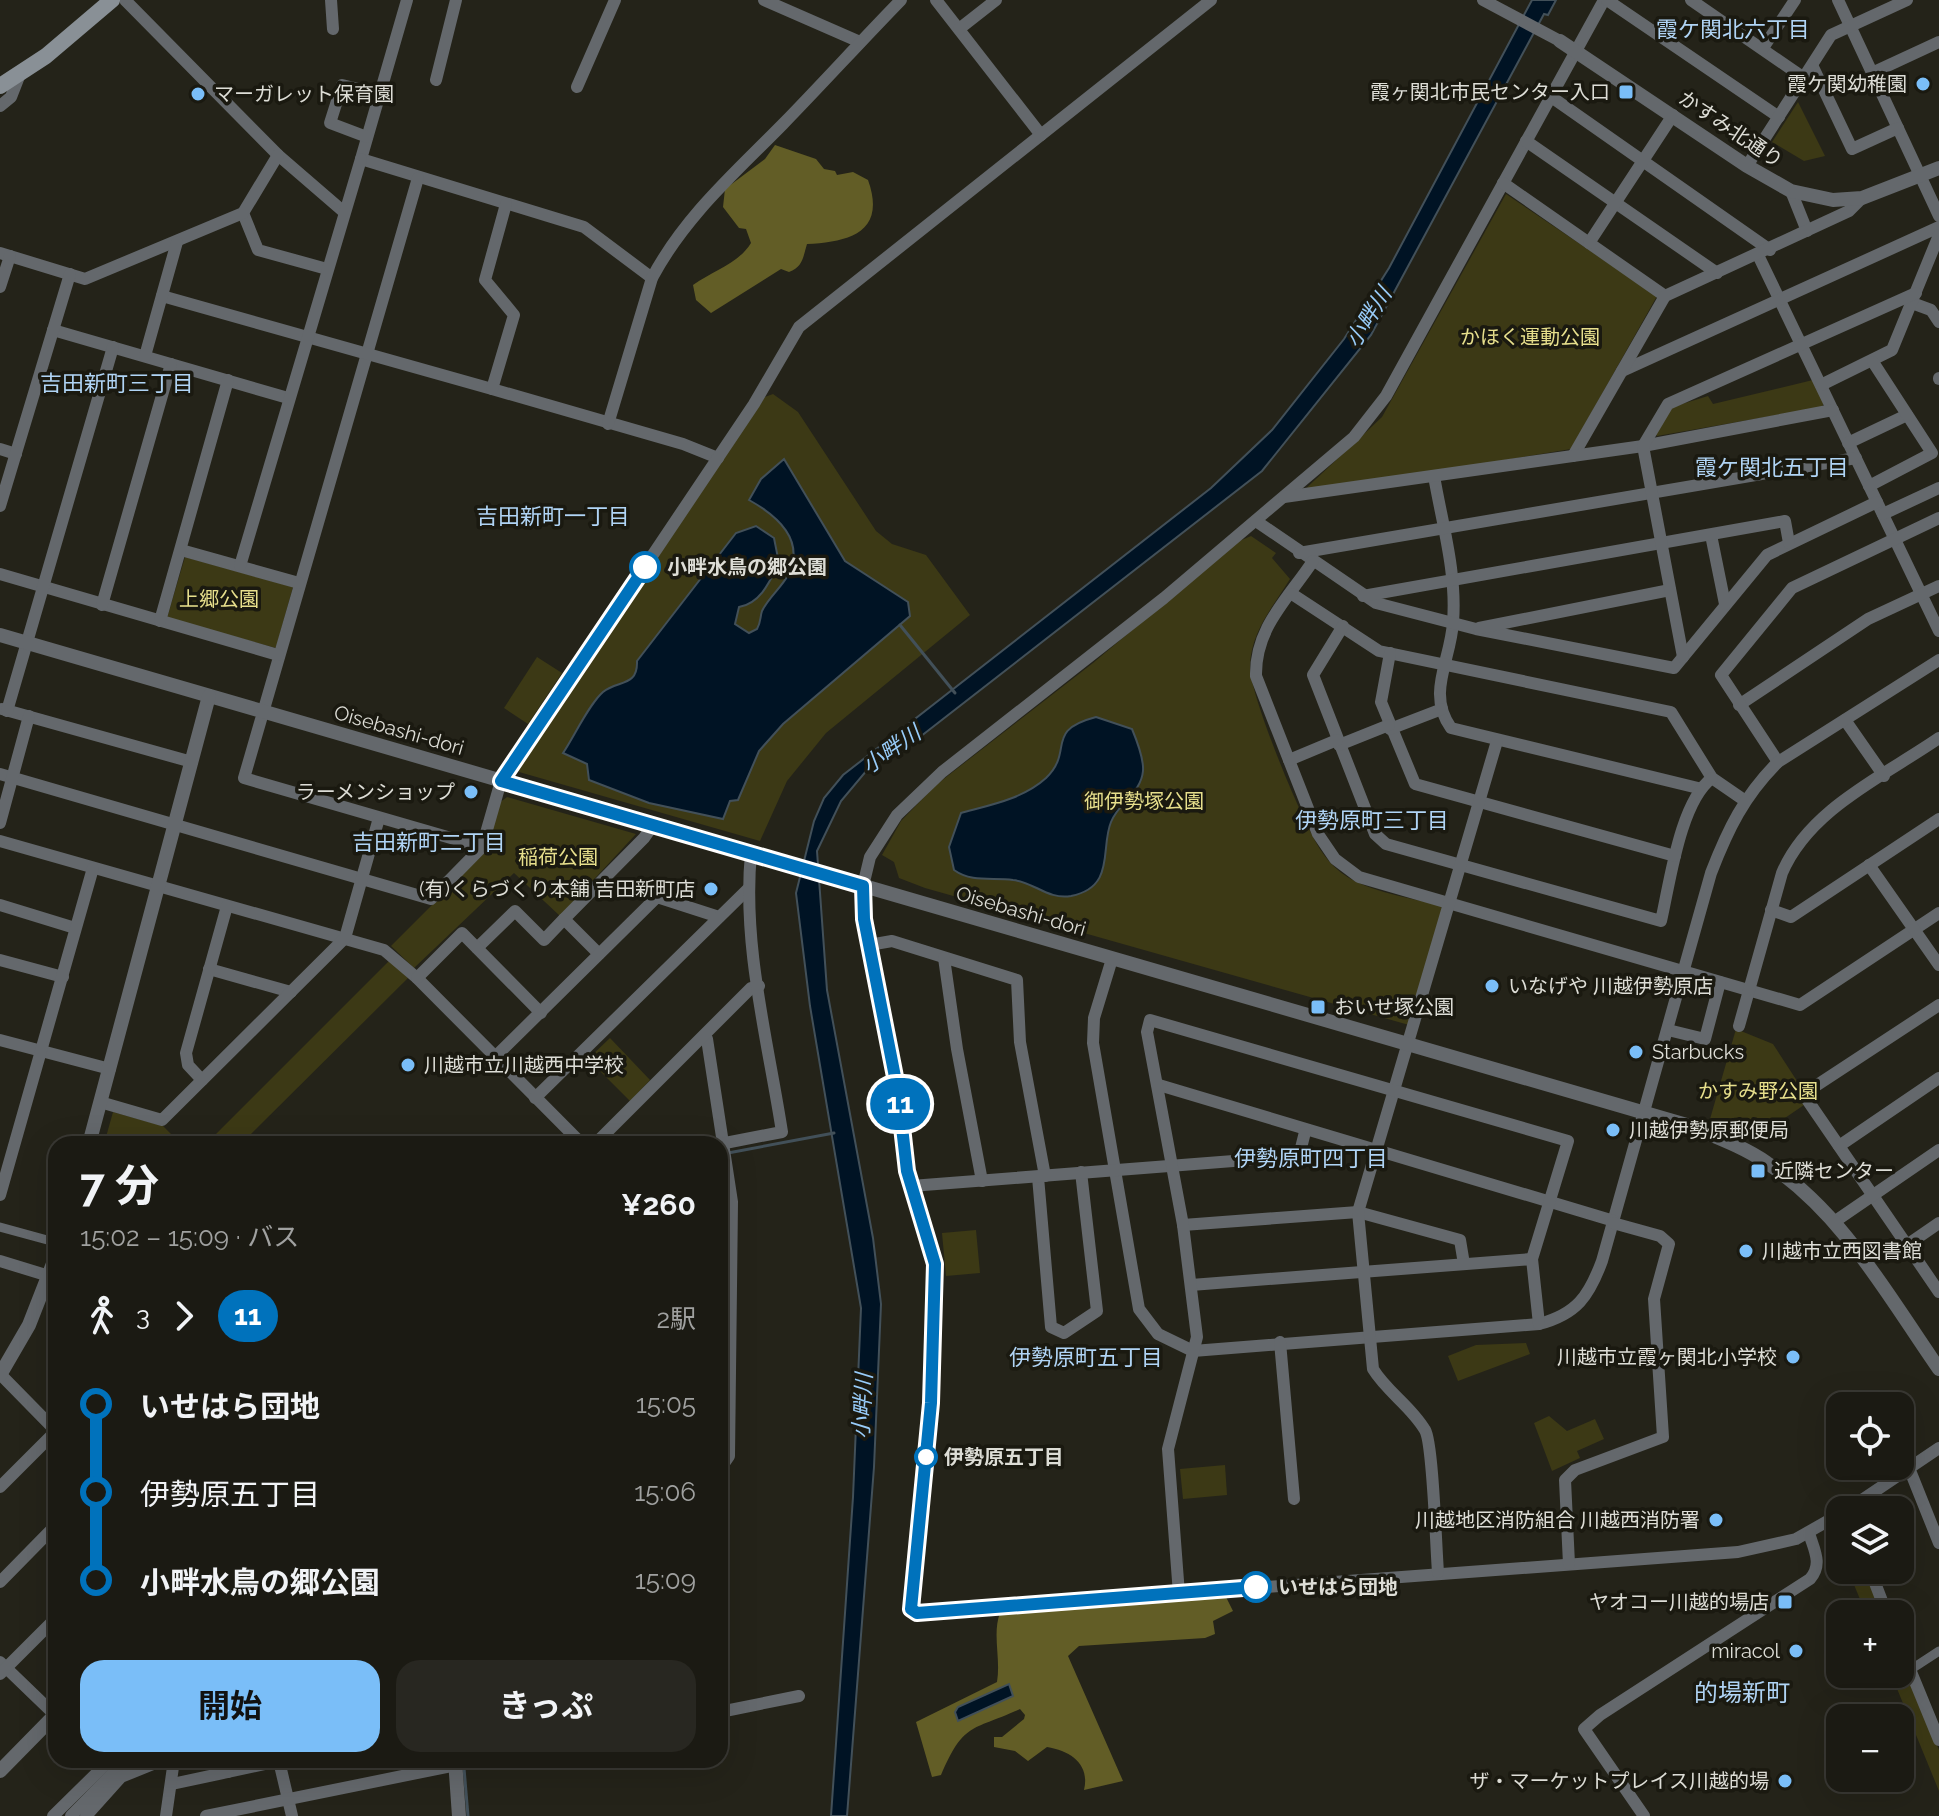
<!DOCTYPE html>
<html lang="ja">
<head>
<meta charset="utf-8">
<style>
  body { margin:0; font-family:Raleway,"Noto Sans JP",sans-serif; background:#282721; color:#f1f3f6; height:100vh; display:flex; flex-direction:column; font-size:30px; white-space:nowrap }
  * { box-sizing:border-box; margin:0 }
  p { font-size:26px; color:#a0a1a0 }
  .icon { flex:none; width:44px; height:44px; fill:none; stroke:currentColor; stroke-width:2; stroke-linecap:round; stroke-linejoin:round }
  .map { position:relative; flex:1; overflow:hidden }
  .drawer { position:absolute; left:48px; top:1136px; width:680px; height:632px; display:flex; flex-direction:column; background:#1b1a13; border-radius:24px; box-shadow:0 8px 32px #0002,0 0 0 2px #393833 }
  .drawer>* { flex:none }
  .badge { padding:0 16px; border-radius:26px; font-size:28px; line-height:52px }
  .controls { position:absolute; left:1826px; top:1392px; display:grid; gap:16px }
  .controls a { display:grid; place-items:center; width:88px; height:88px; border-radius:16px; background:#1b1a13; box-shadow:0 8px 32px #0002,0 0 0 2px #393833; font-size:40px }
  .map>.badge { position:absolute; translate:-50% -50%; box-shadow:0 0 0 4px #fff }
  .legs { display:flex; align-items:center; gap:12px; height:88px; padding:0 32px; font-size:26px }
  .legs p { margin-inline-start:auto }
  .headline { display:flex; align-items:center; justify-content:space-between; height:136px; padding:0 32px }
  h1 { font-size:44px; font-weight:700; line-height:60px }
  .cta { display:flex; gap:16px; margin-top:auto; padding:16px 32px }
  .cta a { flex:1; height:92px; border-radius:24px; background:#7abef8; color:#111; font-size:32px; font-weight:700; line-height:92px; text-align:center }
  .cta a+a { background:#282721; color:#f1f3f6 }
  ul { padding:0 32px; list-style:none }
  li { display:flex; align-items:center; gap:28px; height:88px; font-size:30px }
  li i { display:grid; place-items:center; width:12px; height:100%; margin:0 10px; background:currentColor }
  li i::after { content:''; width:20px; height:20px; margin:-10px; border:6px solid; border-radius:50%; background:#1b1a13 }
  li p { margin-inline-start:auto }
  li:first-child i { background:linear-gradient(#0000 50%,currentColor 0) }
  li:last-child i { background:linear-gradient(currentColor 50%,#0000 0) }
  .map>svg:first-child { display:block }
</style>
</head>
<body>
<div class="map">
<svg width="1939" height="1816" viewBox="0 0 1939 1816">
  <rect width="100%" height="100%" fill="#242319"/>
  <g fill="#3c3915">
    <polygon points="1798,102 1825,156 1804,161 1772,142"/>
    <polygon points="1506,194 1657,296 1571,449 1300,494 1382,417"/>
    <polygon points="1813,380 1824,402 1822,407 1657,436 1655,432 1669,408 1708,396 1713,404"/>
    <polygon points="773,394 798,412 876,531 892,544 926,555 970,615 826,733 787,781 760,841 519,772 517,767 765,397"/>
    <path d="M1251 536 1276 553 1272 558 1290 579C1273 607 1251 631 1250 666 1249 694 1304 827 1322 852 1327 860 1336 869 1343 874 1370 893 1410 897 1441 906L1443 911 1409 1025 925 888 899 878 894 862 882 855 901 821 936 785 1093 663 1237 542Z"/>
    <polygon points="185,557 293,587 276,648 167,618"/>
    <polygon points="537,657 562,673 528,724 504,708"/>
    <polygon points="507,797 636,834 560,916 514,873 414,968 391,946 487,850 499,803"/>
    <polygon points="390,960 408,978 241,1144 206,1144"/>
    <polygon points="1736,1029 1773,1044 1799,1084 1797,1094 1804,1105 1753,1140 1710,1119"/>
    <polygon points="610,1038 650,1080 630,1101 588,1059"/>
    <polygon points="113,1112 163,1126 181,1144 104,1144"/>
    <polygon points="976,1230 980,1273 946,1276 942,1233"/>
    <polygon points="1526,1343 1530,1354 1458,1381 1448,1356 1476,1345"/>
    <polygon points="1549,1416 1567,1431 1595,1419 1604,1439 1577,1451 1580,1458 1552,1471 1534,1423"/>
    <polygon points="1225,1465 1227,1495 1183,1499 1180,1469"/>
    <polygon points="1848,1570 1865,1570 1883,1614 1866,1614"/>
    <polygon points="1900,1655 1939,1750 1939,1791 1891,1674 1900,1674"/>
  </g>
  <g fill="#625d26">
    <path d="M775 145 816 159 824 169 835 171 837 175 853 172 868 180C887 233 848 242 807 244 803 257 803 267 789 272L781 269 711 313 696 300 693 285C714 270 738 264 751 243L746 229 739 228 723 207 725 189 765 159Z"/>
    <path d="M1216 1597H1226L1233 1611 1213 1621 1215 1634 1205 1638 1079 1646 1068 1656 1123 1781 1084 1790C1090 1765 1072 1751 1047 1747L1028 1761 1015 1751 994 1747V1737H1002L1024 1719 1025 1715 1020 1709C971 1731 964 1722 941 1775L932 1777 916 1722 997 1682C1001 1658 992 1634 1000 1613Z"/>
  </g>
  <g fill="#001324" stroke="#425059" stroke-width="2">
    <polygon points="1532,0 1556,0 1548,15 1544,14 1371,335 1262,471 898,754 891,754 867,770 841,801 817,851 827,990 873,1238 881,1304 874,1467 847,1816 831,1816 853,1497 861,1308 810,1006 796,893 814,821 824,798 843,775 1211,488 1272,430 1344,339 1389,268"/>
    <path d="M784 459 845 561 908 602 910 616 783 724 759 751 738 800 730 801 723 819 649 803 589 780 587 764 563 753C574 737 589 704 603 692 618 680 638 687 637 661L736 533 756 526 774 538 779 563C770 581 761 603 739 607L735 624 749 633 757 629C761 622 760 617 762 611 768 598 782 587 788 575 806 540 776 515 749 500L761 479Z"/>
    <path d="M1096 717 1132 729C1137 741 1144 758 1143 771 1141 793 1119 802 1111 822 1100 848 1116 887 1071 896 1048 900 1034 882 1013 880 993 877 972 883 954 870L949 847 961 813C990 805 1023 799 1046 778 1075 750 1043 731 1096 717Z"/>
    <polygon points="1009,1684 1013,1696 958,1721 955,1712 958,1707"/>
  </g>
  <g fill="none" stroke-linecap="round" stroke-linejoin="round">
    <g stroke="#425059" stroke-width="3">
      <polyline points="900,625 955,693"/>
      <polyline points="728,1153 834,1133"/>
      <polyline points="464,1768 468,1816"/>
    </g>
    <g stroke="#64686c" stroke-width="9">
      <polyline points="0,1227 51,1241"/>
      <polyline points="1910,1670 1939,1651"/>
    </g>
    <g stroke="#64686c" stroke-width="12">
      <polyline points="125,0 278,155 344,212"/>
      <polyline points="331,0 333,29"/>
      <polyline points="407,0 361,159 584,227 652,278"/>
      <polyline points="764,0 860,42"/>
      <polyline points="936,0 1041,135"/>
      <polyline points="1483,0 1560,41"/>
      <polyline points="1604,0 1386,396 1354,437 1164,598 942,772 897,815 870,857 863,886 864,919 898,1092 907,1171 935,1264 931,1403 911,1609 917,1613 1738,1552 1796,1539 1840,1514"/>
      <polyline points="1607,0 1779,117"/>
      <polyline points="1691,0 1804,78"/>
      <polyline points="1838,0 1939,216"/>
      <polyline points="959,29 996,0"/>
      <polyline points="1763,48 1795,0"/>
      <polyline points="1813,67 1852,149 1898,128"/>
      <polyline points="1872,73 1939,42"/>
      <polyline points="436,80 456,0"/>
      <polyline points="577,87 615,0"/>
      <polyline points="1550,96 1770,250"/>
      <polyline points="0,106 11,97 20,74"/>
      <polyline points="367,137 330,123 342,85 379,94"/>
      <polyline points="1526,141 1717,273"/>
      <polyline points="1747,166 1831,35 1907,0"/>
      <polyline points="418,178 244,778 482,847"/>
      <polyline points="1503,183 1665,296"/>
      <polyline points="1791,191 1807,231"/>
      <polyline points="243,213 258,250 327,269"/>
      <polyline points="1589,243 1673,115"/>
      <polyline points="0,253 85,279 243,213 278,155"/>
      <polyline points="1758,255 1939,631"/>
      <polyline points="0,287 10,256"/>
      <polyline points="162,296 492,389 683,444 718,458"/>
      <polyline points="1912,303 1931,310 1939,322"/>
      <polyline points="53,330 288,398"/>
      <polyline points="145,356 177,242"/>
      <polyline points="1622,371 1939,227"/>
      <polyline points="1939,378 1939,379"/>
      <polyline points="1821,385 1892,350 1939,235"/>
      <polyline points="492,389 514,315 485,280 506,204"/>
      <path d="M608 424 652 278C685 216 735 173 783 124 823 83 861 41 901 0"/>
      <polyline points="1848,443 1907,415"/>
      <polyline points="0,449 16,454"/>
      <polyline points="1573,456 1665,296 1849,211 1862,198"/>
      <path d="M1434 476C1442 523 1457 573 1453 622 1451 660 1426 693 1451 728L1698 788"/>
      <polyline points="1869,486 1932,453 1873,362"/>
      <polyline points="1284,497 1643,446 1833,410"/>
      <polyline points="0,506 70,274"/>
      <polyline points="1883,514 1939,488"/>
      <polyline points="1256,521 1376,603 1476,629 1674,668 1767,555 1877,502"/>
      <polyline points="1711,535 1725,604"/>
      <polyline points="181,550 299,583"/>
      <polyline points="1299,553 1856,458"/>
      <path d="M1313 561C1287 600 1255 628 1256 676L1318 834 1335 859 1359 877 1800 1005 1939 913"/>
      <polyline points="240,566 361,159"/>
      <polyline points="0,574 278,655"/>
      <polyline points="1292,594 1379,651 1671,712 1712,778 1744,800"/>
      <polyline points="1363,596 1785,521 1789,543"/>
      <polyline points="102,605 171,364"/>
      <polyline points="160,621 228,380"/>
      <path d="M1343 626 1313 675 1375 834 1386 844 1661 921C1670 882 1680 802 1712 778"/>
      <polyline points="1479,628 1670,590"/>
      <polyline points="1390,653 1381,702 1415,784 1675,856"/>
      <polyline points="1683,657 1643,446 1668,404 1916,293"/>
      <polyline points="1739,705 1868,619 1939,586"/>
      <polyline points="2,709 192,762"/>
      <polyline points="7,711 113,347"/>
      <polyline points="1845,720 1884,776"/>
      <polyline points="1390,729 1442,709"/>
      <polyline points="1339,745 1389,725"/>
      <polyline points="1289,760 1337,740"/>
      <polyline points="1778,762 1721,675 1792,588 1939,518"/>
      <polyline points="0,774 431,899 482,847 501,781 754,404 799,327 1211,0"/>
      <polyline points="0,823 29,716"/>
      <polyline points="0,841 384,950 417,978 582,1144"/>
      <polyline points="1869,865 1939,965"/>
      <polyline points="0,905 75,928"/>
      <polyline points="1771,910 1791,917 1939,819"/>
      <polyline points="869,945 892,941 1017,980 1020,1042 1045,1176"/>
      <polyline points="477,948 515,911 544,940 564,919"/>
      <polyline points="599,954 564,919 644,838 653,825"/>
      <polyline points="944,958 957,1049 982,1181"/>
      <path d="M1112 959 1094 1018 1093 1043 1139 1309 1158 1334 1193 1351 1539 1324C1577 1314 1589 1296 1602 1261L1711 873C1728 829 1744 796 1778 762L1939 660"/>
      <polyline points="0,960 63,977"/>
      <polyline points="209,969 291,992"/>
      <polyline points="417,978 462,933 541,1013"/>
      <polyline points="1939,1005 1808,1091 1806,1098 1939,1292"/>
      <path d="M1739 1026 1782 873C1809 809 1884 776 1939 738"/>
      <polyline points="1668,1030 1705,1039 1720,982"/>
      <polyline points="704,1036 707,1039 732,1202 729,1456 720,1469"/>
      <polyline points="0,1040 110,1069"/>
      <polyline points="495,1057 657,897 719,917"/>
      <polyline points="202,1080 188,1065 186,1053 227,906"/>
      <polyline points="1159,1085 1614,1221"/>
      <polyline points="535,1098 748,889"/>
      <polyline points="100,1102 162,1120 345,938 379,818"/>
      <polyline points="595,1144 751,988 759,986"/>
      <path d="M720 1144 782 1132C768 1041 742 945 751 853"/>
      <polyline points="1839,1146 1939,1078"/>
      <polyline points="1038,1177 1051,1327 1064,1333 1097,1311 1081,1172"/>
      <polyline points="911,1186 1299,1156 1305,1132"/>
      <polyline points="0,1195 93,868"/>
      <polyline points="1834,1222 1939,1150"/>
      <polyline points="1183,1225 1358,1212 1460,1240 1464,1264"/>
      <polyline points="1907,1245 1939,1223"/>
      <polyline points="0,1261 49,1276"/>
      <polyline points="1191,1285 1532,1259"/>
      <polyline points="1280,1342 1294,1499"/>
      <polyline points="0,1374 56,1431"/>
      <polyline points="1909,1468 1939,1543"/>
      <polyline points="0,1487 56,1431"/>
      <polyline points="1847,1510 1939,1448"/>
      <polyline points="1569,1564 1565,1480 1575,1470 1663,1437 1654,1299 1669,1244 1660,1236 1613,1223"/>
      <polyline points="1870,1570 1887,1614"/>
      <path d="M1438 1572C1436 1549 1433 1443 1425 1430 1411 1406 1387 1392 1373 1369L1358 1212 1497 741"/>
      <polyline points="0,1582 56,1525"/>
      <polyline points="1179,1594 1168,1449 1197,1337 1183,1225 1147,1032 1150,1020 1568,1141 1532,1259 1539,1324"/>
      <polyline points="1900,1645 1939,1740"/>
      <polyline points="0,1662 55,1715"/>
      <polyline points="0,1674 56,1618"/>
      <polyline points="720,1712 799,1696"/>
      <polyline points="226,1760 228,1772 279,1761 292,1816"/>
      <polyline points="172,1784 228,1772"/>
      <polyline points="53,1816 110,1760"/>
      <polyline points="71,1816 119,1767 132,1760"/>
      <polyline points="86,1816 121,1777 163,1760"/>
      <polyline points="166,1816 174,1760"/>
      <polyline points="206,1816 481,1760"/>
      <path d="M1644 1816 1584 1729 1600 1715 1810 1579C1823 1564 1814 1550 1809 1533"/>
    </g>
    <g stroke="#64686c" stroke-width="14">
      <polyline points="1560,41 1747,166 1791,191 1833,200 1862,198 1939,168"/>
      <path d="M0 635 1690 1126C1716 1137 1744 1147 1767 1163 1843 1213 1888 1296 1939 1369"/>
      <polyline points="89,1144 209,696"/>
      <polyline points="0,1375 29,1325 56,1256"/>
      <polyline points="455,1760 459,1816"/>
      <polyline points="0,1771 56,1714"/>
    </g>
    <polyline stroke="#899096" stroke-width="16" points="0,86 46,56 112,0"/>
  </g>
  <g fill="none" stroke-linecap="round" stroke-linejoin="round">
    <g stroke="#fff" stroke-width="18">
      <polyline id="line-1" points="645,567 501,781 863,886 864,919 898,1092 907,1171 935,1264 931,1403 911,1609 917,1613 1256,1587"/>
    </g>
    <use href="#line-1" stroke="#0072bc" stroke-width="12"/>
  </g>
  <g fill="#7abef8" stroke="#1a1910" stroke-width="3">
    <circle cx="1923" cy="84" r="8"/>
    <rect x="1618" y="84" width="16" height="16" rx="4"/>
    <circle cx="198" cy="94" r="8"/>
    <circle cx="471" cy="792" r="8"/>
    <circle cx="711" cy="889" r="8"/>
    <circle cx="1492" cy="986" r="8"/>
    <rect x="1310" y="999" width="16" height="16" rx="4"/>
    <circle cx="1636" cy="1052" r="8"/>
    <circle cx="408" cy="1065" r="8"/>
    <circle cx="1613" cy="1130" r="8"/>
    <rect x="1750" y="1163" width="16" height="16" rx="4"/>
    <circle cx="1746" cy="1251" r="8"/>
    <circle cx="1793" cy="1357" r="8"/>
    <circle cx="1716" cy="1520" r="8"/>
    <rect x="1777" y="1594" width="16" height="16" rx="4"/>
    <circle cx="1796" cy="1651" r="8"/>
    <circle cx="1785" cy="1781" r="8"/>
  </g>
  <g fill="#fff" stroke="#0072bc" stroke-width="4">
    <circle cx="645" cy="567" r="14"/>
    <circle cx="926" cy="1457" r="10"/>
    <circle cx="1256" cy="1587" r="14"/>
  </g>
  <g text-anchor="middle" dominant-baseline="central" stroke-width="7" stroke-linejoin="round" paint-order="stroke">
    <g font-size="20" fill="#ddddd6" stroke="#1a1910" text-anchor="end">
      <text x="1907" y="84">霞ケ関幼稚園</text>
      <text x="1610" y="92">霞ヶ関北市民センター入口</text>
      <text x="214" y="94" text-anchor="start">マーガレット保育園</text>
      <text x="455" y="792">ラーメンショップ</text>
      <text x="695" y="889">(有)くらづくり本舗 吉田新町店</text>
      <text x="1508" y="986" text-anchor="start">いなげや 川越伊勢原店</text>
      <text x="1334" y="1007" text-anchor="start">おいせ塚公園</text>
      <text x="1652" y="1052" text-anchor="start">Starbucks</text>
      <text x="424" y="1065" text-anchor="start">川越市立川越西中学校</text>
      <text x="1629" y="1130" text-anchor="start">川越伊勢原郵便局</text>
      <text x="1774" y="1171" text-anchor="start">近隣センター</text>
      <text x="1762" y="1251" text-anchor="start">川越市立西図書館</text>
      <text x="1777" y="1357">川越市立霞ヶ関北小学校</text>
      <text x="1700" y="1520">川越地区消防組合 川越西消防署</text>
      <text x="1769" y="1602">ヤオコー川越的場店</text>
      <text x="1780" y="1651">miracol</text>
      <text x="1769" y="1781">ザ・マーケットプレイス川越的場</text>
    </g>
    <g font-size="20" fill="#ddddd6" stroke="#1a1910">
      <text transform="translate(1731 129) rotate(34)">かすみ北通り</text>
      <text transform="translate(399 730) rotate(16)">Oisebashi-dori</text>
      <text transform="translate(1021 911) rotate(16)">Oisebashi-dori</text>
    </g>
    <g font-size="20" fill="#e7df8c" stroke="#1a1910">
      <text x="1530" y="337">かほく運動公園</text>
      <text x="219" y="599">上郷公園</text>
      <text x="1144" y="801">御伊勢塚公園</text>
      <text x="558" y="857">稲荷公園</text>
      <text x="1758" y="1091">かすみ野公園</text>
    </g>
    <g font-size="20" font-weight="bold" fill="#ddddd6" stroke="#1a1910" text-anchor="start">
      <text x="667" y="567">小畔水鳥の郷公園</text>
      <text x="944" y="1457">伊勢原五丁目</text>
      <text x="1278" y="1587">いせはら団地</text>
    </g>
    <g font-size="22" fill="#b0d4f5" stroke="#1a1910">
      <text x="1733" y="29">霞ケ関北六丁目</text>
      <text x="117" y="383">吉田新町三丁目</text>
      <text x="1772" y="467">霞ケ関北五丁目</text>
      <text x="553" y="516">吉田新町一丁目</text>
      <text x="1372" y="820">伊勢原町三丁目</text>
      <text x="429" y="842">吉田新町二丁目</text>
      <text x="1311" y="1158">伊勢原町四丁目</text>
      <text x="1086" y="1357">伊勢原町五丁目</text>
    </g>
    <g font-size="22" font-style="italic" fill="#98ccf9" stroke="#1a1910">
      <text transform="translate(1368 317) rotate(-58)">小畔川</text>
      <text transform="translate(891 749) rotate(-35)">小畔川</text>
      <text transform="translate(862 1406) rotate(-87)">小畔川</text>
    </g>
    <g font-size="24" fill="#b0d4f5" stroke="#1a1910">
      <text x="1742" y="1692">的場新町</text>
    </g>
  </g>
</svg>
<div class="controls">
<a><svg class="icon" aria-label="locate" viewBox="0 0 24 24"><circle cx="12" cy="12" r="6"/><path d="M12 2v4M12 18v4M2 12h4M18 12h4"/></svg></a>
<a><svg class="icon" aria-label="layers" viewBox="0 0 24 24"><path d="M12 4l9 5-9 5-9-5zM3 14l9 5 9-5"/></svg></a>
<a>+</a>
<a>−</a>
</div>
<b class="badge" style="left:900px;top:1104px;background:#0072bc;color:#fff">11</b>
<section class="drawer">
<div class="headline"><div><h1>7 分</h1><p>15:02 – 15:09 · バス</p></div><b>¥260</b></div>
<div class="legs"><svg class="icon" aria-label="walk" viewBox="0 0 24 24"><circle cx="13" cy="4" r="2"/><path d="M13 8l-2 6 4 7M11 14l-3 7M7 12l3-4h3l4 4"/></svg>3<svg class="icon" aria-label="forward" viewBox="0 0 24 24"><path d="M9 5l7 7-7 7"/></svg><b class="badge" style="background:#0072bc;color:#fff">11</b><p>2駅</p></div>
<ul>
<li><i style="color:#0072bc"></i><b>いせはら団地</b><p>15:05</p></li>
<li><i style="color:#0072bc"></i><span>伊勢原五丁目</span><p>15:06</p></li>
<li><i style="color:#0072bc"></i><b>小畔水鳥の郷公園</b><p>15:09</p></li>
</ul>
<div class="cta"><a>開始</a><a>きっぷ</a></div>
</section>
</div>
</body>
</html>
